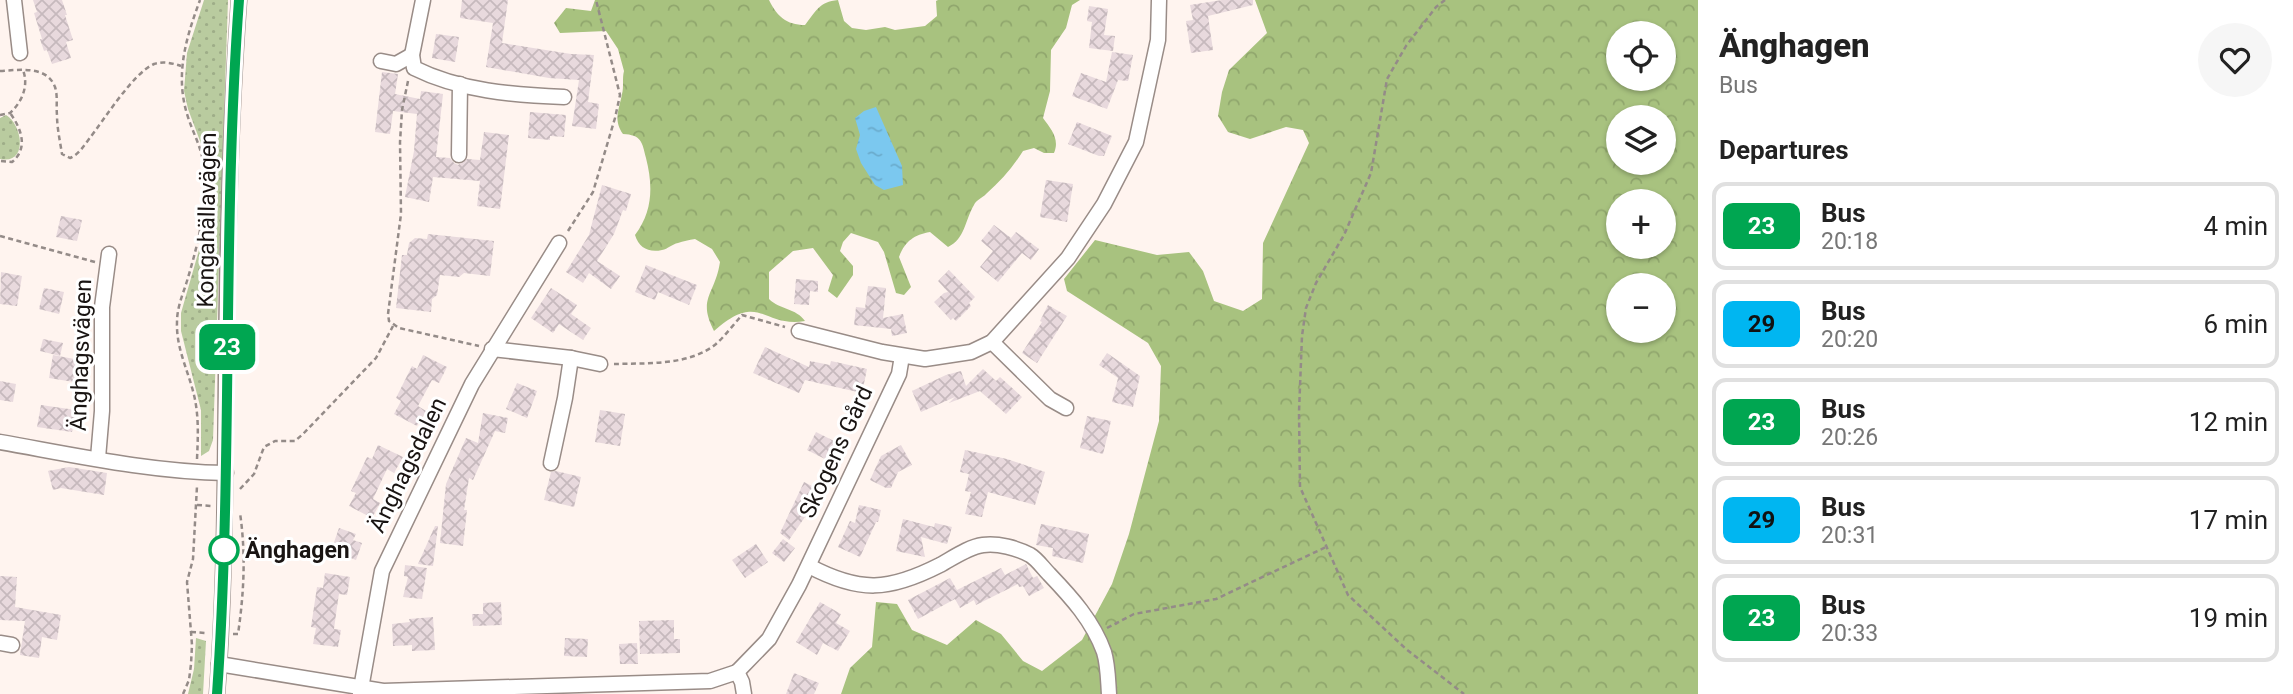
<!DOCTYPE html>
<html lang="en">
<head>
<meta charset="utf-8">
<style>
  body { margin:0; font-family:Roboto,sans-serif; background:#f6f6f6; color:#222; height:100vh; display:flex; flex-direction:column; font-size:26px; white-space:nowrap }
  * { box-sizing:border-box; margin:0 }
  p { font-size:23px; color:#767676 }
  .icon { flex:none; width:38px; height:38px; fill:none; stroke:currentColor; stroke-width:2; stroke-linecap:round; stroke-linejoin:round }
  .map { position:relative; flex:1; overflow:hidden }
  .drawer { display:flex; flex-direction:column; background:#fff; width:595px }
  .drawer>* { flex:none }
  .badge { padding:0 14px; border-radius:10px; font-size:24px; line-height:46px }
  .fabs { position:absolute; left:1606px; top:21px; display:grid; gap:14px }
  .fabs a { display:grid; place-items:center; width:70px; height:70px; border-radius:50%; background:#fff; box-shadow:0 2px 5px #0004; font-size:35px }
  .map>.badge { position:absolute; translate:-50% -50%; box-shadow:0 0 0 4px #fff }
  h2 { padding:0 21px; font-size:26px; line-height:63px }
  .round { display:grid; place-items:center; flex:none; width:74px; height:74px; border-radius:37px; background:#f6f6f6 }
  .overview { display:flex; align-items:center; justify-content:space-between; height:119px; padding:0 21px }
  h1 { font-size:33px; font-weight:800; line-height:52px }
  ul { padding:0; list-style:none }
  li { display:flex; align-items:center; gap:21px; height:88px; margin:0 14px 10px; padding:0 7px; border:4px solid #e0e0e0; border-radius:14px }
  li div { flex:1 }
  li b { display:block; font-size:26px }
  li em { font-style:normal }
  li .badge { min-width:77px; font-weight:700; text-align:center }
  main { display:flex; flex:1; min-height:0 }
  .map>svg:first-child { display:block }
</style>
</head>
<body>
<main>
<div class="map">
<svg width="1698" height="694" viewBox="0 0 1698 694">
  <defs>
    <pattern id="grass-dots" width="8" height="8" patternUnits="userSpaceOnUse" patternTransform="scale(1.75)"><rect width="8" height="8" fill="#b9cb9f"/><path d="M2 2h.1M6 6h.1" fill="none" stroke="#9ead88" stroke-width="1.8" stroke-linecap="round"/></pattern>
    <pattern id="forest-crowns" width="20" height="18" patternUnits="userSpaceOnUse" patternTransform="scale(1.75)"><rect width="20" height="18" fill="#a8c27f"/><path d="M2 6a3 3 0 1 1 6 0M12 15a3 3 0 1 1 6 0" fill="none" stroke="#90a66d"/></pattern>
    <pattern id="water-ripples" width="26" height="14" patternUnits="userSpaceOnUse" patternTransform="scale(1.75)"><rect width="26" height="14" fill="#7bc8ef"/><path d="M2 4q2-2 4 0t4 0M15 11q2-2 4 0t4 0" fill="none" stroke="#6aabcc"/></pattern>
    <pattern id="building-cross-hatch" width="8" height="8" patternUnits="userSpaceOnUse" patternTransform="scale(1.75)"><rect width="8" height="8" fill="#e8d9dd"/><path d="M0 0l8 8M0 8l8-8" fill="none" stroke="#c6b9bd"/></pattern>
  </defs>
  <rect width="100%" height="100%" fill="#fff4ef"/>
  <g fill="url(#grass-dots)">
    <polygon points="204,0 228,0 213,440 209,451 201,456 201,410 181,331 181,313 201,243 208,192 206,157 188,109 184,91 187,53"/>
    <path d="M6 115C23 125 28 165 0 159V118Z"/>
    <polygon points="196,638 206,641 203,694 188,694 194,669"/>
  </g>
  <g fill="url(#forest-crowns)" fill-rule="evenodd">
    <path d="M595 0H769C777 16 786 25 805 25 816 11 819 2 838 0L844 21 852 28 866 30 885 27 895 30 925 26 937 16 936 1 938 0H1080L1072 5 1066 28 1051 50 1050 91 1043 118C1051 129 1060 139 1054 153H1044L1034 148 1023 151C1013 167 1001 181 986 194 982 198 976 200 974 205 965 220 965 239 948 247L930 232C914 235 905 241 899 257L911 287 904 295 896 293 884 252 878 242 851 233 843 242 840 251 853 266V275L837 298 828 291 833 275 813 248 793 251 769 272V299C780 310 796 308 805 321 762 328 760 290 714 331 697 298 715 295 720 262L712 249 695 239C689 240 683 241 678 243 672 244 668 249 662 250 649 253 639 248 635 235 653 211 653 186 646 158 642 141 641 135 623 134 613 120 619 110 622 94 624 86 622 78 624 71L618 49 606 31 560 33 554 23 566 8 591 11Z"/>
    <path d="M1255 0H1698V694H841L850 668 872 647 876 602 897 604 912 630 947 645 976 620 1001 634 1023 661 1042 671 1082 640 1112 584 1129 534 1159 421 1161 366 1148 343 1067 291 1064 279 1095 240 1157 255 1189 252 1203 271 1214 301 1243 311 1262 299 1263 243 1309 143 1303 130 1286 127 1250 139 1228 132 1218 116 1222 92 1229 70 1267 33ZM1619 33H1664V79H1619ZM1619 117H1664V163H1619ZM1619 201H1664V247H1619ZM1619 285H1664V331H1619Z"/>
  </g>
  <polygon fill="url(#water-ripples)" points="876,107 902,166 903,185 884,190 875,185 861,163 856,149 860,135 855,118 864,111"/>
  <g fill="url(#building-cross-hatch)">
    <polygon points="33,0 62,0 67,15 65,15 73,40 66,42 71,58 52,64 47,50 44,51 40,39 42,39 34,13 37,12"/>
    <polygon points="462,0 508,0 502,43 571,54 594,55 588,102 599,104 596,129 572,126 579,80 549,78 486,67 493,23 460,18"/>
    <polygon points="1222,0 1253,0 1253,5 1208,16 1213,50 1191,53 1186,21 1193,20 1190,5"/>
    <polygon points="1089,6 1108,9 1104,35 1115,36 1113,51 1089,48 1092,22 1087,21"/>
    <polygon points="436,34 459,37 455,62 432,58"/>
    <polygon points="1112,52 1133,55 1128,81 1118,80 1107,109 1072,96 1081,73 1106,82"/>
    <polygon points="382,72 398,74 395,94 420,99 421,91 443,94 436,157 450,158 454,163 458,165 467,159 480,160 484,132 509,135 500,209 477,206 480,181 433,177 429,202 405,197 414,151 417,114 393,111 390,134 375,132"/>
    <polygon points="530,112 566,115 564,137 550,136 550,140 528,138"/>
    <polygon points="1077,122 1112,136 1104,156 1099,156 1068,144"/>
    <polygon points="1046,180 1073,184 1067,222 1040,217"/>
    <polygon points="602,185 631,194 626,211 623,210 614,234 597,261 620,276 611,289 589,273 583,283 566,272 589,235"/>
    <polygon points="61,216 82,220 77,241 56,237"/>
    <polygon points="994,225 1011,238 1016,232 1039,249 1031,260 1022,253 998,282 980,267 993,251 981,241"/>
    <polygon points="428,234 494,241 490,276 464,273 459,277 440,275 437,295 432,299 431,312 396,308 402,255 407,255 409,243 415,238 427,239"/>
    <polygon points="646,265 697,285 689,305 658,292 655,300 635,292"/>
    <polygon points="949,270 975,297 969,303 971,306 956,321 953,318 951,320 934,302 944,293 948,292 938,281"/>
    <polygon points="1,272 22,276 17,306 0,304"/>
    <polygon points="796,279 818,281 818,292 810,291 809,305 794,304"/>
    <polygon points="868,286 886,288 883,318 903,314 907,333 892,336 891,329 854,325 856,307 865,308"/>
    <polygon points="44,288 64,292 59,314 39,309"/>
    <polygon points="551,288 577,305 571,314 591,328 583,340 559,324 553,333 531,318"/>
    <polygon points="1048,305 1067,316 1037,363 1022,353 1042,322 1040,321"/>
    <polygon points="43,339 63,343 60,356 40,351"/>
    <polygon points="765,347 809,367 810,361 830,365 831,361 867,369 862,393 805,380 799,393 753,373"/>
    <polygon points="1107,353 1140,376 1133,407 1112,402 1118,378 1099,365"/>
    <polygon points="53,355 90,362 86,384 49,378"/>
    <polygon points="423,355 447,367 439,383 432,380 418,406 426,411 417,426 394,414 401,401 396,398 412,366 417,369"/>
    <polygon points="983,369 996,381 1000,377 1022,397 1006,414 980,391 949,403 955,397 921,412 912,391 946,375 961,371 966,386"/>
    <polygon points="0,381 16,384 13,402 0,400"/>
    <polygon points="517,383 537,391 527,418 506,409"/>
    <polygon points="41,405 76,410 72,432 37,427"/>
    <polygon points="600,410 625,414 620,446 595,442"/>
    <polygon points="483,413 508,418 505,433 495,431 473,480 469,478 464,510 467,510 463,546 440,543 446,484 466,438 478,443"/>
    <polygon points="1087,416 1111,421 1103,454 1080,448"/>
    <polygon points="816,432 840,444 831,462 807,450"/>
    <polygon points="378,445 403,457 394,473 387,469 373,499 380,503 372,518 349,506 356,493 351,491 367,457 372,459"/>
    <polygon points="901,445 912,465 898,472 891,488 886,488 870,480 881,456"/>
    <polygon points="965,450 1007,459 1045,472 1035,505 988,492 982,517 965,514 971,492 965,491 969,474 960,472"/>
    <polygon points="69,467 107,473 104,495 61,488 53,490 48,471"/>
    <polygon points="556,471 581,477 574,507 544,500 551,472"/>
    <polygon points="804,482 820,490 807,518 805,517 789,540 780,533"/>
    <polygon points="859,505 881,510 878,522 876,522 860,557 838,547 850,521 855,523"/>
    <polygon points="903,519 934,527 935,523 952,527 947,544 921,537 925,557 896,551"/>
    <polygon points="1041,524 1089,534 1083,563 1052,556 1053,548 1036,545"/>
    <polygon points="435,526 438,526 433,566 418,564"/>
    <polygon points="339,528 356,534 353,540 362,543 356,560 331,551"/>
    <polygon points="783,539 795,548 784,562 772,553"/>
    <polygon points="756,544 768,562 745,578 732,560"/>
    <polygon points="1026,564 1033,578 1037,576 1044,588 1029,596 1023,586 1019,587 1018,584 976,605 974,600 960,608 955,599 918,619 908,600 950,578 957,590 1001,568 1005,575"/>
    <polygon points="405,565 427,568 422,599 403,597 408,577 404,576"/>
    <polygon points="325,573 350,577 347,595 339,594 338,600 334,629 341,630 338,647 313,644 316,628 311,627 317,587 323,588"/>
    <polygon points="0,576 17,577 15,607 61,615 57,640 42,637 39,658 20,655 25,621 0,620"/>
    <polygon points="501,602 502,625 473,626 472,614 483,614 483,603"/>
    <polygon points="820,602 841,614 836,623 850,631 838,651 823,643 817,655 796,642"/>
    <polygon points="433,617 435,650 412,651 412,645 393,646 392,624 410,622 409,619"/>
    <polygon points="674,620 674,639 680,639 680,653 640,654 639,621"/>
    <polygon points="565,638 588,639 587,657 564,656"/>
    <polygon points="637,643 638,664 620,664 619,644"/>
    <polygon points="794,673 819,683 814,694 786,694"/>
  </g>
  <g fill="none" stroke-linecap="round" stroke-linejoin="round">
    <g stroke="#998c87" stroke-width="17">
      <g id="minor">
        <polyline points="14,0 20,53"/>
        <path d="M423 0 412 55 414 68C460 91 513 95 564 97"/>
        <polyline points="381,61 396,64 412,55"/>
        <polyline points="459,155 460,84"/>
        <polyline points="799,331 882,352 925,359 971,352 992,342 1068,258 1104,204 1136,142 1158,40 1159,0"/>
        <polyline points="992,342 1050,399 1066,408"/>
        <polyline points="492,349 571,358 600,364"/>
        <path d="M0 442C74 455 151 472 226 473"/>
        <polyline points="98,458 102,411 102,307 109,254"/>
        <polyline points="551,463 565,398 571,358"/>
        <path d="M809 566C860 593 889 591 940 565 953 558 968 547 983 545 998 543 1017 548 1030 555 1037 559 1043 568 1049 574 1071 597 1093 621 1104 652 1108 665 1108 680 1109 694"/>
        <polyline points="0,643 12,645"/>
        <polyline points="219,664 383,691 710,681 737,672 742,682 744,694"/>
        <polyline points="737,672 769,639 799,585 899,374 902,356"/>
        <path d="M217 694C225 588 225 482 226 376 227 251 230 125 239 0"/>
        <polyline points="360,694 382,571 472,384 559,243"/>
      </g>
    </g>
    <g stroke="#948b88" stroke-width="2.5" stroke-dasharray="5 3.5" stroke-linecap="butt">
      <polyline points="1445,0 1436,7 1406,46 1387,79 1371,173 1344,235 1316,283 1306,308 1302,336 1299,412 1300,487 1348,595 1406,649 1464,694"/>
      <path d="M0 71C18 70 47 65 55 87 58 96 56 106 57 115 57 128 60 141 62 154L70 158C78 155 83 147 89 139 104 120 133 73 154 64 163 61 172 63 181 66"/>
      <polyline points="408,81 402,110 400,142 401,214 388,314 389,321 399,328 479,346"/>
      <path d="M0 115 10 113C22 102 29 86 23 70"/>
      <path d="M1 161 12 162C29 148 21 128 10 113"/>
      <polyline points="568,231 593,192 615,118 620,95 596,0"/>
      <polyline points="0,236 95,262"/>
      <path d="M614 364C646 363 689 366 716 344 725 336 734 324 742 315L785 327"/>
      <path d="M197 459C198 437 199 416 194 395 188 370 176 348 177 322 177 307 183 294 187 281 198 244 207 209 204 170 203 149 193 134 187 114 175 74 186 38 200 0"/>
      <polyline points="240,489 254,474 264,447 275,441 295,441 303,434 376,358 393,326"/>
      <polyline points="197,505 211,506"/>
      <polyline points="1107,628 1134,614 1216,599 1326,547"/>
      <polyline points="191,632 206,633"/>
      <path d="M233 634H238C244 593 246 554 240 513"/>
      <polyline points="183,694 189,680 191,664 192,645 187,582 193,559 197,486"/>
    </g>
    <use href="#minor" stroke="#fff" stroke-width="14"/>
  </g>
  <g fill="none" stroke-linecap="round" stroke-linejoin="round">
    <g stroke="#fff" stroke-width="16">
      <path id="line" d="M217 694C233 463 222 231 239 0"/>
    </g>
    <use href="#line" stroke="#00a651" stroke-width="10"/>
  </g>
  <circle fill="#fff" stroke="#00a651" stroke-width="3.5" cx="224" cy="550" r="14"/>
  <g text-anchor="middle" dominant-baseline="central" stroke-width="6" stroke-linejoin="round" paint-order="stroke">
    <g font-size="23" fill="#191412" stroke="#fff">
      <text transform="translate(207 220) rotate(-89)">Kongahällavägen</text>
      <text transform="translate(81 355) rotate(-88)">Änghagsvägen</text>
      <text transform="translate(836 452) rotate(-65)">Skogens Gård</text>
      <text transform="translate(408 465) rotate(-64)">Änghagsdalen</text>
    </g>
    <g font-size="23" font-weight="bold" fill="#191412" stroke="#fff" text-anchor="start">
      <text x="245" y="550">Änghagen</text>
    </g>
  </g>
</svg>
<div class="fabs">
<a><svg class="icon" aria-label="locate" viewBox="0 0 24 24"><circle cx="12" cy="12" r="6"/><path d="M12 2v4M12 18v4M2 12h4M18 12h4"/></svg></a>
<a><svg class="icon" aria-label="layers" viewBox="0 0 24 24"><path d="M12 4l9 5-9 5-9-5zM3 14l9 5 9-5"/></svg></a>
<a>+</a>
<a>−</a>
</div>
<b class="badge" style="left:227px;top:347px;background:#00a651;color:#fff">23</b>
</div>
<section class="drawer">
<div class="overview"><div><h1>Änghagen</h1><p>Bus</p></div><a class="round"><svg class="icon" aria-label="heart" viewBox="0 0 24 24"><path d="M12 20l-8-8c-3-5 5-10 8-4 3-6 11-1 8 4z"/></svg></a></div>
<h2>Departures</h2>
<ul>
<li><span class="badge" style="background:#00a651;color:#fff">23</span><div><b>Bus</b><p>20:18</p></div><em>4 min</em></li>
<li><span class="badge" style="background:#00b6f1;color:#111">29</span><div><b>Bus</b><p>20:20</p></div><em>6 min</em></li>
<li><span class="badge" style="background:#00a651;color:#fff">23</span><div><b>Bus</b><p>20:26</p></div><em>12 min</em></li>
<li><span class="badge" style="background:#00b6f1;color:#111">29</span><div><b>Bus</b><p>20:31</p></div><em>17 min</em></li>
<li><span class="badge" style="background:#00a651;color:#fff">23</span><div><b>Bus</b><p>20:33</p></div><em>19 min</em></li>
</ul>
</section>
</main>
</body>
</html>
